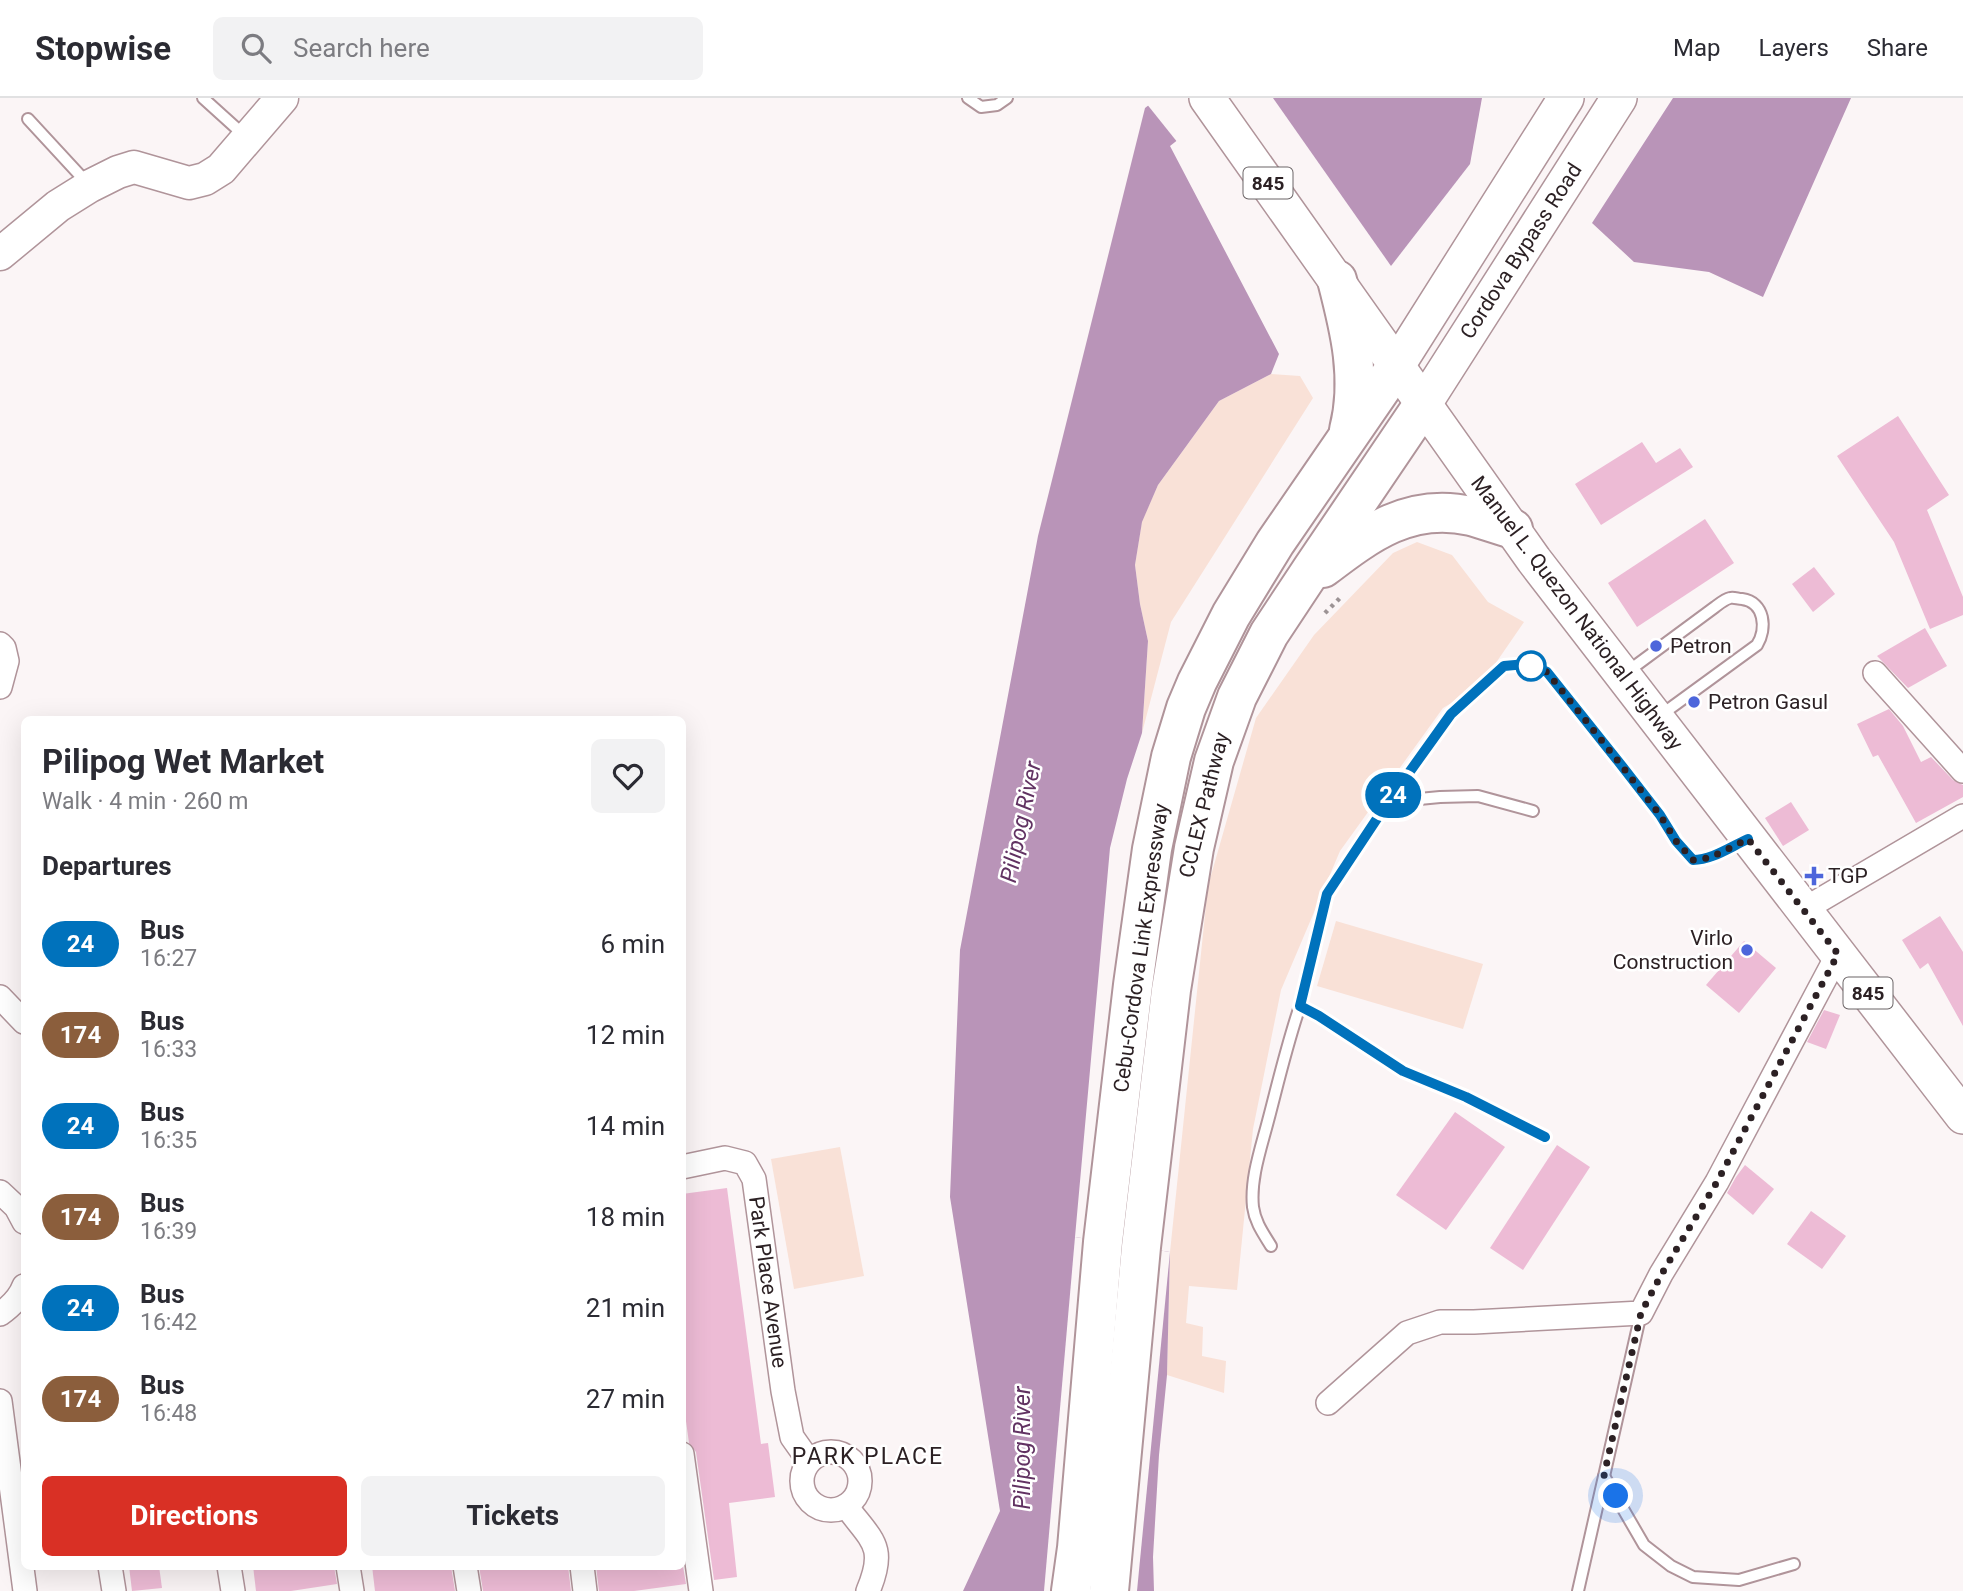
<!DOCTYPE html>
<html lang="en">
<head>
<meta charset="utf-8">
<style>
  body { margin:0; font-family:Roboto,sans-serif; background:#f2f2f3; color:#2b2b33; height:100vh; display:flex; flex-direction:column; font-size:26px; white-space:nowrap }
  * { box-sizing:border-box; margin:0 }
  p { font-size:23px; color:#7c7c81 }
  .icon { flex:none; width:38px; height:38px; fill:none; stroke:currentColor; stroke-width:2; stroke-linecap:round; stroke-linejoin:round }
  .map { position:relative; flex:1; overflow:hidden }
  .drawer { position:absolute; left:21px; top:618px; width:665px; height:854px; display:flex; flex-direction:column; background:#fff; border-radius:10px; box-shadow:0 7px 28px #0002 }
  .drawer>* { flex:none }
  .badge { padding:0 14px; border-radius:23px; font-size:24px; line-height:46px }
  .you { position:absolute; width:35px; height:35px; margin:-18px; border:5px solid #fff; border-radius:50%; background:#1a73e8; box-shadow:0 0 0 10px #1a73e833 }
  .map>.badge { position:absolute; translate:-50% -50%; box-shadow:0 0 0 4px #fff }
  h2 { padding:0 21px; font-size:26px; line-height:63px }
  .round { display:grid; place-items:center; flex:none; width:74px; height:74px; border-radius:10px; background:#f2f2f3 }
  .summary { display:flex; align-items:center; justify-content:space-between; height:119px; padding:0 21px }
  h1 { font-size:33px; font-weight:700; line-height:52px }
  .action { display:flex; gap:14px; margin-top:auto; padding:14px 21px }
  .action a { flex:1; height:80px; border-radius:10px; background:#d93025; color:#fff; font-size:28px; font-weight:700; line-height:80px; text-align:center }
  .action a+a { background:#f2f2f3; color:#2b2b33 }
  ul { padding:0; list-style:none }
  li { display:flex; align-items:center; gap:21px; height:91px; padding:0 21px }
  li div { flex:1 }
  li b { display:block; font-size:26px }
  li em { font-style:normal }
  li .badge { min-width:77px; font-weight:700; text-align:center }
  header { display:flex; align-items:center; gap:42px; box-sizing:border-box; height:98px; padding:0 35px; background:#fff; border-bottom:2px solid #e1e1e2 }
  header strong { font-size:33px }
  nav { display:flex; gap:38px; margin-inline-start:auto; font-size:24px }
  .search { width:490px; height:63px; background:#f2f2f3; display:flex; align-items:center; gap:18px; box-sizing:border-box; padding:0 24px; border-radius:10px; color:#7c7c81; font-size:26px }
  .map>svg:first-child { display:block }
</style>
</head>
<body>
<header>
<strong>Stopwise</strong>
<div class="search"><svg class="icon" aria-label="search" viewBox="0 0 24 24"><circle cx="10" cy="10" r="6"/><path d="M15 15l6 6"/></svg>Search here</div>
<nav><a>Map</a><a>Layers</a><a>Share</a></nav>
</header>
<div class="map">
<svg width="1963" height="1493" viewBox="0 0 1963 1493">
  <rect width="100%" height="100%" fill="#fbf5f6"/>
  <g fill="#f9e1d7">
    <polygon points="1271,276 1300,278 1313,300 1171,524 1142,635 1148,543 1140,506 1135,467 1142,423 1158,387 1219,303"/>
    <polygon points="1417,444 1452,457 1488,504 1524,524 1480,588 1443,610 1340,753 1281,892 1253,1031 1237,1192 1189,1188 1186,1225 1203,1229 1202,1258 1226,1263 1224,1295 1167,1277 1170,1154 1208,788 1256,620 1314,537 1393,455"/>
    <polygon points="1336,823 1483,866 1463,931 1317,888"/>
    <polygon points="840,1049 864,1178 794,1191 771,1061"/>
  </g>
  <g fill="#b994b8">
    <polygon points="1158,0 1231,0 1170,48 1279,256 1271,276 1219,303 1158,387 1142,424 1135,467 1140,506 1148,543 1142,635 1127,681 1110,750 1075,1139 1170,1154 1167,1277 1159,1357 1153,1459 1154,1493 963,1493 1000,1413 950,1099 960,852 1038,438 1145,10"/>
    <polygon points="1273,0 1482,0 1470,66 1391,168"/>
    <polygon points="1673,0 1851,0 1763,199 1709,174 1634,164 1592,125"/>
  </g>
  <g fill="#fbf5f6">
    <polygon points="1153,0 1235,0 1178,45 1146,5"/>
    <polygon points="1075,1139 1170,1154 1137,1493 1044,1493"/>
  </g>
  <g fill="#edbbd5">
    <polygon points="1898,318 1949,397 1927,412 1963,499 1963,517 1930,531 1894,444 1837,358"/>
    <polygon points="1642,344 1656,365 1680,350 1693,369 1601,427 1575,386"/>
    <polygon points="1705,421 1734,465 1637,529 1608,485"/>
    <polygon points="1814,469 1835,496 1813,514 1792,486"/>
    <polygon points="1925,530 1947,568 1908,590 1877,558"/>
    <polygon points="1889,611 1903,628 1921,664 1931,659 1953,682 1963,687 1963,699 1916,725 1878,657 1873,659 1857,626"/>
    <polygon points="1791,704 1809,732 1783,748 1765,720"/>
    <polygon points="1940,818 1963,854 1963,928 1928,865 1920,871 1902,842"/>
    <polygon points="1744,843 1776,870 1739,915 1706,887"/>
    <polygon points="1824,912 1840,917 1826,951 1807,944"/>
    <polygon points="1455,1014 1505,1049 1446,1132 1396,1097"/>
    <polygon points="1557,1047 1590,1069 1523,1172 1490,1150"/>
    <polygon points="1745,1067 1774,1091 1753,1117 1727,1095 1736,1079"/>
    <polygon points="727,1090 761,1346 768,1345 775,1399 729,1405 737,1479 714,1482 696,1354 689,1345 682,1294 682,1096"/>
    <polygon points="1811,1113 1846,1138 1822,1171 1787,1146"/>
    <polygon points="129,1468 159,1468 162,1490 132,1493"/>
    <polygon points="253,1468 334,1468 337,1486 291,1493 256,1493"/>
    <polygon points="372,1468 451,1468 455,1493 375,1493"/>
    <polygon points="479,1468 568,1468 571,1493 483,1493"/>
    <polygon points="596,1468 683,1468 686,1486 634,1493 599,1493"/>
  </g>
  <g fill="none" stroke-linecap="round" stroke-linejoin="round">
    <g stroke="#b0949a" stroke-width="14">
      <g id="lane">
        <polyline points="203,0 245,38"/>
        <polyline points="968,0 981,9 997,7 1007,0"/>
        <polyline points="28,21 88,86"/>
        <path d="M1627 574 1715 509C1719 506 1725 501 1730 500 1734 499 1738 501 1742 501 1765 504 1767 531 1757 547L1661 617"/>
        <polyline points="1388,704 1440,699 1478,698 1533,713"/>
        <path d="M1300 908 1327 796 1388 704 1451 616 1505 568 1527 566 1547 574 1618 663 1660 717 1676 743 1693 762C1711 762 1727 751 1744 743"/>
        <path d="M1271 1148C1263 1135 1255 1124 1253 1109 1250 1081 1261 1050 1268 1023 1278 985 1287 946 1300 908L1319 918 1403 973 1466 999 1545 1039"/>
        <polyline points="1604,1378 1644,1447 1671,1468 1693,1479 1739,1482 1794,1466"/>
        <polyline points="1578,1493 1641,1215"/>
      </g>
    </g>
    <g stroke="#b0949a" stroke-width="26">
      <g id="street">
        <polyline points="0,546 4,550 7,563 0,589"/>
        <polyline points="1875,575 1963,673"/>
        <polyline points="1803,812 1963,718"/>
        <polyline points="0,899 24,924"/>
        <polyline points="682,1069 725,1060 745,1065 754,1081 783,1293 792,1339 809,1363"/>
        <polyline points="0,1094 16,1109 24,1124"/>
        <path d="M0 1216C10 1209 20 1199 24 1188"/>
        <polyline points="0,1303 25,1493"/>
        <polyline points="1328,1305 1407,1235 1440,1224 1474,1224 1641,1215 1661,1176 1717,1084 1838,856"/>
        <circle cx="831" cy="1383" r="29"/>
        <polyline points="682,1356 701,1493"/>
        <path d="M846 1408C872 1443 887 1448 868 1493"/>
        <polyline points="110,1468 114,1493"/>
        <polyline points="229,1468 233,1493"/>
        <polyline points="348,1468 352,1493"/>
        <polyline points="465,1468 469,1493"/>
        <polyline points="582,1468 585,1493"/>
      </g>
    </g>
    <g stroke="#b0949a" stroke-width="35">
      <polyline id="secondary" points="0,156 58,108 90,88 118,74 134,69 189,85 205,81 221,71 282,0"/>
    </g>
    <g stroke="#b0949a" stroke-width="38">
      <g id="primary">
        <polyline points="1207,0 1534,462 1963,1018"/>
        <polyline points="1396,269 1566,0"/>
        <polyline points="1423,307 1619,0"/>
      </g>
    </g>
    <g stroke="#b0949a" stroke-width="42">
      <g id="highway">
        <path d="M1337 182C1350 232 1362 281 1349 332"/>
        <path d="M1323 470C1369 435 1410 404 1471 418 1485 422 1499 427 1513 431"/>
        <polyline points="1071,1493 1077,1450 1103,1144 1133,887 1152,751 1171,659 1186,610 1197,584 1231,517 1275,445 1396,269"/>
        <polyline points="1109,1493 1141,1149 1171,892 1194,750 1214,663 1237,599 1269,536 1312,471 1423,307"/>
      </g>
    </g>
    <polyline stroke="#9c9395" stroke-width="4.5" stroke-dasharray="3.5 5" stroke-linecap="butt" points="1325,515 1341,499"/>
    <use href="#lane" stroke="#fff" stroke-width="10"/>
    <use href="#street" stroke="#fff" stroke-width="23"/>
    <use href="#secondary" stroke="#fff" stroke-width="32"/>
    <use href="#primary" stroke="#fff" stroke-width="35"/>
    <use href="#highway" stroke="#fff" stroke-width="38"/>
  </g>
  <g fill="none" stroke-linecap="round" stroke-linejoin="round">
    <g stroke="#fff" stroke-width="16">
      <path id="line" d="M1545 1039 1466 999 1403 973 1319 918 1300 908 1327 796 1388 704 1451 616 1504 568 1527 566 1547 574 1618 663 1660 717 1676 743 1693 762C1712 762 1730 749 1748 741"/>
    </g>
    <use href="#line" stroke="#0072bc" stroke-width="10"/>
    <path stroke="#2c2124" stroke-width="7" stroke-dasharray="0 12.6" d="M1531 568 1527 566 1547 574 1618 663 1660 717 1676 743 1693 762C1712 762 1730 749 1748 741L1838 856 1717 1084 1661 1177 1641 1215 1604 1377 1616 1398"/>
  </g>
  <g fill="#4d66db" stroke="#fff" stroke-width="2.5">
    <circle cx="1656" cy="548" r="7"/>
    <circle cx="1694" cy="604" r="7"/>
    <path d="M1810.5 767.5h7v7h7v7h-7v7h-7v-7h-7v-7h7z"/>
    <circle cx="1747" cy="852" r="7"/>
  </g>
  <circle fill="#fff" stroke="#0072bc" stroke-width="3.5" cx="1531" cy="568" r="14"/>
  <g text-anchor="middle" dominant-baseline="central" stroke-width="5" stroke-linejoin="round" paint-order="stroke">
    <g fill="#fff" stroke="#6b6466" stroke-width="2">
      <rect x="1243.5" y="69.5" width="49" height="31" rx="5"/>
      <rect x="1843.5" y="879.5" width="49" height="31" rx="5"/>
    </g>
    <g font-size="19" font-weight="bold" fill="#2c2124">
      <text x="1268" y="85">845</text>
      <text x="1868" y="895">845</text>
    </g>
    <g font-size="21" fill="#2c2124" stroke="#fff">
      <text transform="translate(1521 153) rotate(-57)">Cordova Bypass Road</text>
      <text transform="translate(1577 515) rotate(53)">Manuel L. Quezon National Highway</text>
      <text transform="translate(1204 707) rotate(-76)">CCLEX Pathway</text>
      <text transform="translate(1141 850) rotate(-82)">Cebu-Cordova Link Expressway</text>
      <text transform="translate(768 1184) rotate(82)">Park Place Avenue</text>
    </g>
    <g font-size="21" fill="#2c2124" stroke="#fff" text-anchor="start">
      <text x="1670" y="548">Petron</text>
      <text x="1708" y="604">Petron Gasul</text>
      <text x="1828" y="778">TGP</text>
      <text x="1733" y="840" text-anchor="end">Virlo<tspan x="1733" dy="24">Construction</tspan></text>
    </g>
    <g font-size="23" font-style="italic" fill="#613262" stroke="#fff">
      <text transform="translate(1021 724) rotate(-78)">Pilipog River</text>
      <text transform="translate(1022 1350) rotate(-90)">Pilipog River</text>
    </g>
    <g font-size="23" letter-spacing="2" fill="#2c2124" stroke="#fff">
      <text x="868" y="1358">PARK PLACE</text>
    </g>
  </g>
</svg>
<div class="you" style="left:1616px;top:1398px"></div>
<b class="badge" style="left:1393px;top:697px;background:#0072bc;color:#fff">24</b>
<section class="drawer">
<div class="summary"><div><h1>Pilipog Wet Market</h1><p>Walk · 4 min · 260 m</p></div><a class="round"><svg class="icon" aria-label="heart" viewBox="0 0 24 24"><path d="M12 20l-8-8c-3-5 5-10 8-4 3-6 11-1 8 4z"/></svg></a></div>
<h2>Departures</h2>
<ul>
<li><span class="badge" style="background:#0072bc;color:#fff">24</span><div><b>Bus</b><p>16:27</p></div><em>6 min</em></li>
<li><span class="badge" style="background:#8b5e3c;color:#fff">174</span><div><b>Bus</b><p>16:33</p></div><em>12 min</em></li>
<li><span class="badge" style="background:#0072bc;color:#fff">24</span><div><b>Bus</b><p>16:35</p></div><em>14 min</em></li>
<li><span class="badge" style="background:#8b5e3c;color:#fff">174</span><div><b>Bus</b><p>16:39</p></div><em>18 min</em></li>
<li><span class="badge" style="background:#0072bc;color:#fff">24</span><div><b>Bus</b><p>16:42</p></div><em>21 min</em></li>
<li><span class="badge" style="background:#8b5e3c;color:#fff">174</span><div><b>Bus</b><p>16:48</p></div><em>27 min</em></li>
</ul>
<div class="action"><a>Directions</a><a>Tickets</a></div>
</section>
</div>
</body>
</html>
